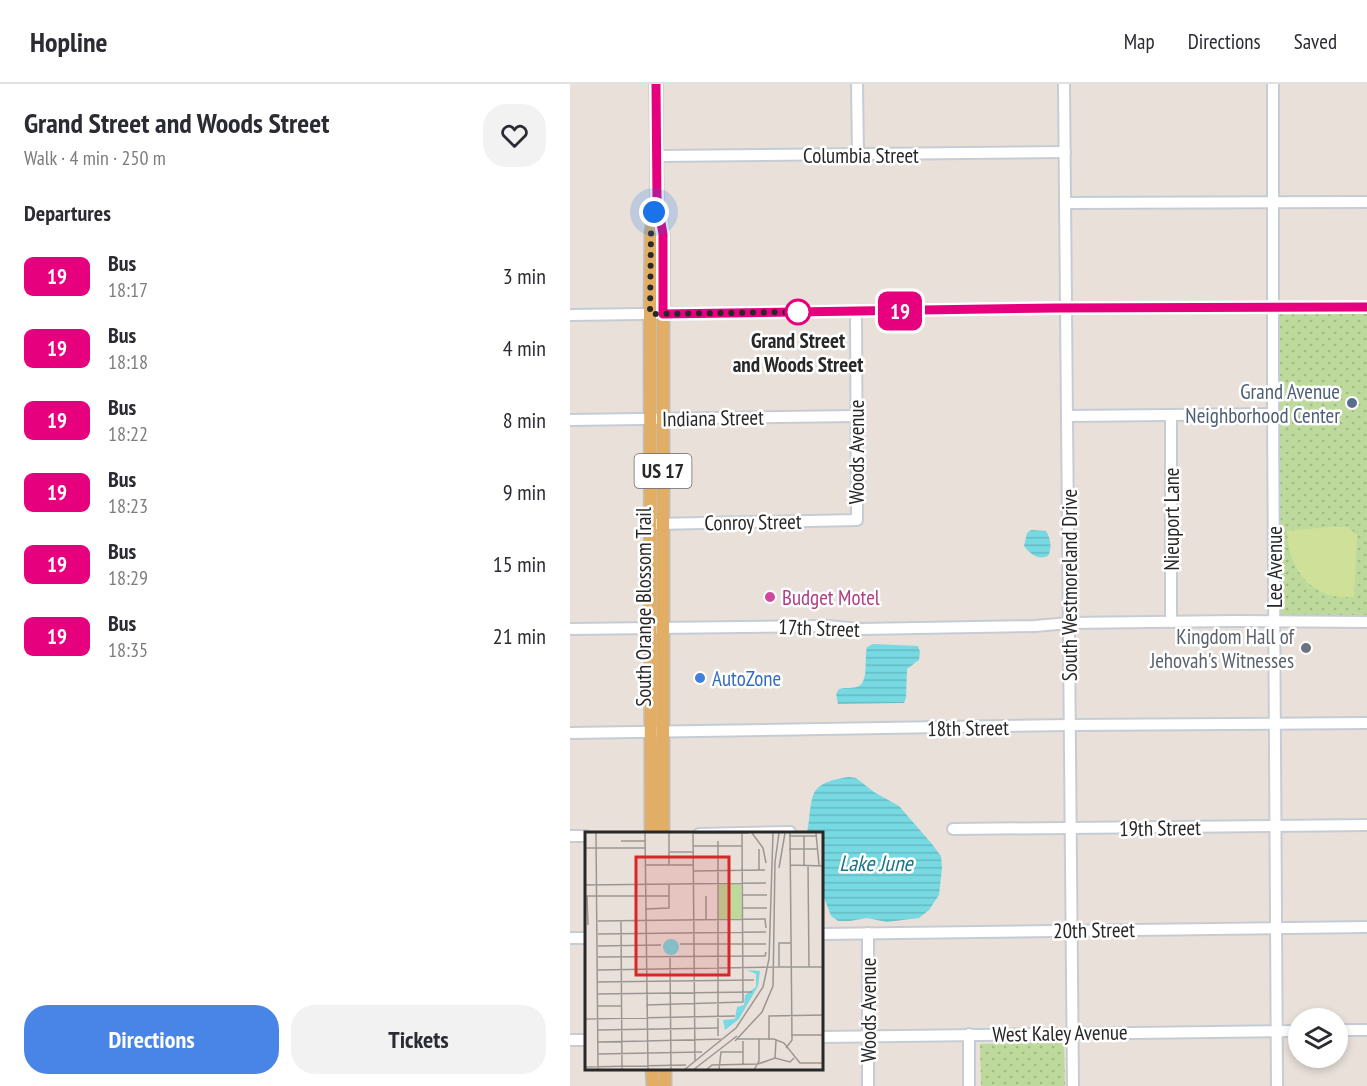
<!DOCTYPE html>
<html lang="en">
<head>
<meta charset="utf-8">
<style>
  body { margin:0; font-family:"PT Sans Narrow",sans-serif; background:#f2f2f3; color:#2b2b33; height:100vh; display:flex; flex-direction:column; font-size:22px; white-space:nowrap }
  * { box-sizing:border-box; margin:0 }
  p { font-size:20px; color:#7c7c81 }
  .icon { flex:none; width:33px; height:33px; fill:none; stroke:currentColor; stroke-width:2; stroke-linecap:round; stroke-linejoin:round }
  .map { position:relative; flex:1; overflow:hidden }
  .details { display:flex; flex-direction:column; background:#fff; width:570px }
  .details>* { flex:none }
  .badge { padding:0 12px; border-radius:9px; font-size:21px; line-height:39px }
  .tools { position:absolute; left:718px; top:924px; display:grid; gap:12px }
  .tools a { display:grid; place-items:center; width:60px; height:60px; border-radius:50%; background:#fff; box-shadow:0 3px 9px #0003; font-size:30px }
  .you { position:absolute; width:30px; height:30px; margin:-15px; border:4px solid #fff; border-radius:50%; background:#1a73e8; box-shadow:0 0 0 9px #1a73e833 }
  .map>.badge { position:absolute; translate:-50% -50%; box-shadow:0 0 0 3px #fff }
  h2 { padding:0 24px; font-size:22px; line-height:54px }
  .round { display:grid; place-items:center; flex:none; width:63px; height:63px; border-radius:24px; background:#f2f2f3 }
  .summary { display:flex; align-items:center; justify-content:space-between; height:102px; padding:0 24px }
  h1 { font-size:28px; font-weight:700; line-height:45px }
  .action { display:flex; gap:12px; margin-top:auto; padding:12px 24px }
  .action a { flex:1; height:69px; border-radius:24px; background:#4984e7; color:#fff; font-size:24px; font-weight:700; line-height:69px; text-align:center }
  .action a+a { background:#f2f2f3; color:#2b2b33 }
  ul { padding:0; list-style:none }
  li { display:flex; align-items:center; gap:18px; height:72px; padding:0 24px }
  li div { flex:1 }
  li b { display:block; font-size:22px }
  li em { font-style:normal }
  li .badge { min-width:66px; font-weight:700; text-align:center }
  header { display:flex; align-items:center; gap:36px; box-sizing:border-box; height:84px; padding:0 30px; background:#fff; border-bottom:2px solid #e1e1e2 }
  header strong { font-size:28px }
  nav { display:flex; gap:33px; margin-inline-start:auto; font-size:21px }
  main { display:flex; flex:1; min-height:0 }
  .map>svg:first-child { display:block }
</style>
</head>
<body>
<header>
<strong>Hopline</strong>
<nav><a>Map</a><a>Directions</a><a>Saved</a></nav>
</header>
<main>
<section class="details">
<div class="summary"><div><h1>Grand Street and Woods Street</h1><p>Walk · 4 min · 250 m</p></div><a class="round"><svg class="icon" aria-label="heart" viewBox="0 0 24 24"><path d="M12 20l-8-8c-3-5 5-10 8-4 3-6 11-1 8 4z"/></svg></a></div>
<h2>Departures</h2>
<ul>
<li><span class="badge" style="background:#e6007e;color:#fff">19</span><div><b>Bus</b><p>18:17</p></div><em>3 min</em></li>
<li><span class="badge" style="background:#e6007e;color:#fff">19</span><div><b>Bus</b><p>18:18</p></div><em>4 min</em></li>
<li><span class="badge" style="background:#e6007e;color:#fff">19</span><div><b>Bus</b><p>18:22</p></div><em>8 min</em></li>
<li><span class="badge" style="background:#e6007e;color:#fff">19</span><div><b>Bus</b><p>18:23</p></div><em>9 min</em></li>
<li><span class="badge" style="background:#e6007e;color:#fff">19</span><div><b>Bus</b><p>18:29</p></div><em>15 min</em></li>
<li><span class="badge" style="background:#e6007e;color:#fff">19</span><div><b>Bus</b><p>18:35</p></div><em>21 min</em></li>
</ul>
<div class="action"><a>Directions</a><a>Tickets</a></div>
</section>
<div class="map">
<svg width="797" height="1002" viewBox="0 0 797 1002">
  <defs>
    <pattern id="park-dots" width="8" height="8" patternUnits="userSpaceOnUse" patternTransform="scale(1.5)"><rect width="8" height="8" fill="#bdda9c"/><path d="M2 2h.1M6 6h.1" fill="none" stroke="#a2bb86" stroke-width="1.8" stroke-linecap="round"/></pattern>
    <pattern id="water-rules" width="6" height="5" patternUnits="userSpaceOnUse" patternTransform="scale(1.5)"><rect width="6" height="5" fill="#77d9e2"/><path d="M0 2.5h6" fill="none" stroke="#67bac2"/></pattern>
  </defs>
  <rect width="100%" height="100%" fill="#e9e0da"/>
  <g fill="url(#park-dots)">
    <polygon points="797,227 797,535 712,534 710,524 708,231 711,228"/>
    <polygon points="494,958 495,1002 411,1002 410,960"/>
  </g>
  <path fill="#cfe198" d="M759 443H778L787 451 784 513C743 517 718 487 717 447Z"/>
  <g fill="url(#water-rules)">
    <path d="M461 446 476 447C481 455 482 464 478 472 468 476 461 471 454 462L457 449Z"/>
    <path d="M303 560 348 562 350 568 349 576 337 585 336 614 334 619 268 620 266 610 269 605C275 603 283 605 289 602 299 596 294 573 297 563Z"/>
    <path d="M279 693 286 694 304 708 329 722 362 760 371 772 372 784 369 811 359 826 349 834 317 838 297 834 280 837H268L261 832 252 808V750H237C244 714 234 699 279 693Z"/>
  </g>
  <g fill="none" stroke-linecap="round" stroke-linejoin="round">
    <g stroke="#c6ccd4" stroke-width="14">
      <g id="minor">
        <polyline points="287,0 288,71"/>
        <polyline points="494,0 503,1002"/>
        <polyline points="703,0 703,330 707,1002"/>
        <polyline points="87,72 495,68"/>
        <polyline points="495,119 797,118"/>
        <polyline points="0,231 487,224 797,223"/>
        <polyline points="497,332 703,330"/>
        <polyline points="601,332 601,538"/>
        <polyline points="0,336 286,332"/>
        <polyline points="85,440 287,436 286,227"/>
        <polyline points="0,545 257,542 291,545 465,542 499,539 664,537 797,538"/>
        <polyline points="0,649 500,641 797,639"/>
        <polyline points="383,745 797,741"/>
        <polyline points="129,750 220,748"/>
        <polyline points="0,752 16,752"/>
        <polyline points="298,849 298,1002"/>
        <polyline points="252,850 797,843"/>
        <polyline points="0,854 16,854"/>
        <polyline points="768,946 797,946"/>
        <polyline points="252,953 729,947"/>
        <polyline points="0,956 16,956"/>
        <polyline points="399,1002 399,950"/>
      </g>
    </g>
    <g stroke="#bebebe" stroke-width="15">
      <g id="major">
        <polyline points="86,0 87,116 93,150 93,750"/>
        <polyline points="81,750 80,230 81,149 85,123"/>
        <polyline points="82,986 83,1002"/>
        <polyline points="95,986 95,1002"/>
      </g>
    </g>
    <use href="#minor" stroke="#fff" stroke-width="10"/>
    <use href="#major" stroke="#e2ae66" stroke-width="12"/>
  </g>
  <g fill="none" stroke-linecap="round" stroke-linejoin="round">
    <g stroke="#fff" stroke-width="14">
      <polyline id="line" points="86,0 87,116 93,150 93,230 487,224 797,223"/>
    </g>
    <use href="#line" stroke="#e6007e" stroke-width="9"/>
    <polyline stroke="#282828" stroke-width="6" stroke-dasharray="0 10.8" points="84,128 81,149 80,230 228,228"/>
  </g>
  <circle fill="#fff" stroke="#e6007e" stroke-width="3" cx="228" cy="228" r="12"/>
  <circle fill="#5c6f8a" stroke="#fff" stroke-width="2" cx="782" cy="319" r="6"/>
  <circle fill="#d1479c" stroke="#fff" stroke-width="2" cx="200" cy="513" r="6"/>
  <circle fill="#6b7280" stroke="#fff" stroke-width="2" cx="736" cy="564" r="6"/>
  <circle fill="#3f7fe0" stroke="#fff" stroke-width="2" cx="130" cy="594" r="6"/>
  <g text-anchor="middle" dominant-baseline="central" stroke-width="5" stroke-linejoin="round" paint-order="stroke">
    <rect fill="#fff" stroke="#686868" stroke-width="1.5" x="64.5" y="370" width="57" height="34" rx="4.5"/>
    <g font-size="20" font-weight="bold" fill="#282828">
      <text x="93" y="387">US 17</text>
    </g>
    <g font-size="21" fill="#282828" stroke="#fff">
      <text x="291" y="71">Columbia Street</text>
      <text transform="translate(143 334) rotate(-1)">Indiana Street</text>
      <text transform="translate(286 368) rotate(-90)">Woods Avenue</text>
      <text transform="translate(601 435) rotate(-90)">Nieuport Lane</text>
      <text transform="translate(183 438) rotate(-1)">Conroy Street</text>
      <text transform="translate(704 483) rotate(-90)">Lee Avenue</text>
      <text transform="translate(499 501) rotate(-90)">South Westmoreland Drive</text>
      <text transform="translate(73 523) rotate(-90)">South Orange Blossom Trail</text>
      <text transform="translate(249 544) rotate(2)">17th Street</text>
      <text transform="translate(398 644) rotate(-1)">18th Street</text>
      <text transform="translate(590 744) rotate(-1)">19th Street</text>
      <text transform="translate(524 846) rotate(-1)">20th Street</text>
      <text transform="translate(298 926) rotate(-90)">Woods Avenue</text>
      <text transform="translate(490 949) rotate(-1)">West Kaley Avenue</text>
    </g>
    <g font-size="21" font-weight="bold" fill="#282828" stroke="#fff">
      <text x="228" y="256">Grand Street<tspan x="228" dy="24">and Woods Street</tspan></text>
    </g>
    <g font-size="21" fill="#4e5e75" stroke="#fff" text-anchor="end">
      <text x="770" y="307">Grand Avenue<tspan x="770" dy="24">Neighborhood Center</tspan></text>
    </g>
    <g font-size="21" fill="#b23c85" stroke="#fff" text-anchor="start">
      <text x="212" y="513">Budget Motel</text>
    </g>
    <g font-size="21" fill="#5b616d" stroke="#fff" text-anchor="end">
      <text x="724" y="552">Kingdom Hall of<tspan x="724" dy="24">Jehovah's Witnesses</tspan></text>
    </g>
    <g font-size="21" fill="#366cbe" stroke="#fff" text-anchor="start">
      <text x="142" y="594">AutoZone</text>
    </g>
    <g font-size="22" font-style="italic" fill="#1a7789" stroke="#fff">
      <text x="306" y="779">Lake June</text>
    </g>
  </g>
  <g transform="translate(15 748)">
    <rect width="238" height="238" fill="#e9e0da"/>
    <path d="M134 52H156L157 87 134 88Z" fill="#bdda9c"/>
    <path d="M78 115a8 8 0 1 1 16 0a8 8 0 1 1-16 0ZM162 138 175 139 173 154 154 187 140 198 138 188 150 187 152 175 159 173 160 163 171 155V142Z" fill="#77d9e2"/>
    <path fill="none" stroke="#9c9693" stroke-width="1.5" d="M11 1 13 238M60 1 63 238M84 1V33M108 1 110 229M108 1H164M167 1 178 16 181 31M231 1 234 33M204 4H231M219 4V33M36 9H60M133 9V204M108 14H157M0 16H61M174 17V39M204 17H232M84 20H109M61 33H109M205 33 239 34M223 33 224 135M194 36 200 1M109 39 180 38M0 53 181 51M157 63H182M0 64H84M2 64 3 93M121 64V88M157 76H182M60 77 84 76V52M13 89 180 87 181 96M36 89 37 238M13 102 181 100M95 112H181M13 114 76 113M13 125 180 124 181 120M85 125 86 238M194 135H239M194 135V111H206M13 138 194 135M12 150 169 148M12 162 167 160M61 173 158 170 157 1M12 174H37M0 187 150 184M13 198 134 196M206 203H239M151 207H189L199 211 215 231H239M184 208V184L239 183M61 209 138 207M150 209 177 180 188 154 190 30 194 1M158 209V232M13 210 61 209M201 216 207 208 205 1M13 222 117 220M190 226 191 208M0 235 101 233M99 238 151 196 178 155 184 127 188 1M108 238 152 204M121 238 127 233 173 232 190 226 205 230 209 226M134 238 136 220H158M169 238 174 229V207"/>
    <path fill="#d62828" fill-opacity="0.15" stroke="#d62828" stroke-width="3" d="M51 25H144V143H51Z"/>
    <rect width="238" height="238" fill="none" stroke="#282828" stroke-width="3"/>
  </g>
</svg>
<div class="tools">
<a><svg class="icon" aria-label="layers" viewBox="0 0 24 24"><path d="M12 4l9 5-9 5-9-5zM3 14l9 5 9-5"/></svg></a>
</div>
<div class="you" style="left:84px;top:128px"></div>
<b class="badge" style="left:330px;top:227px;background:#e6007e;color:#fff">19</b>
</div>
</main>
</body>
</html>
